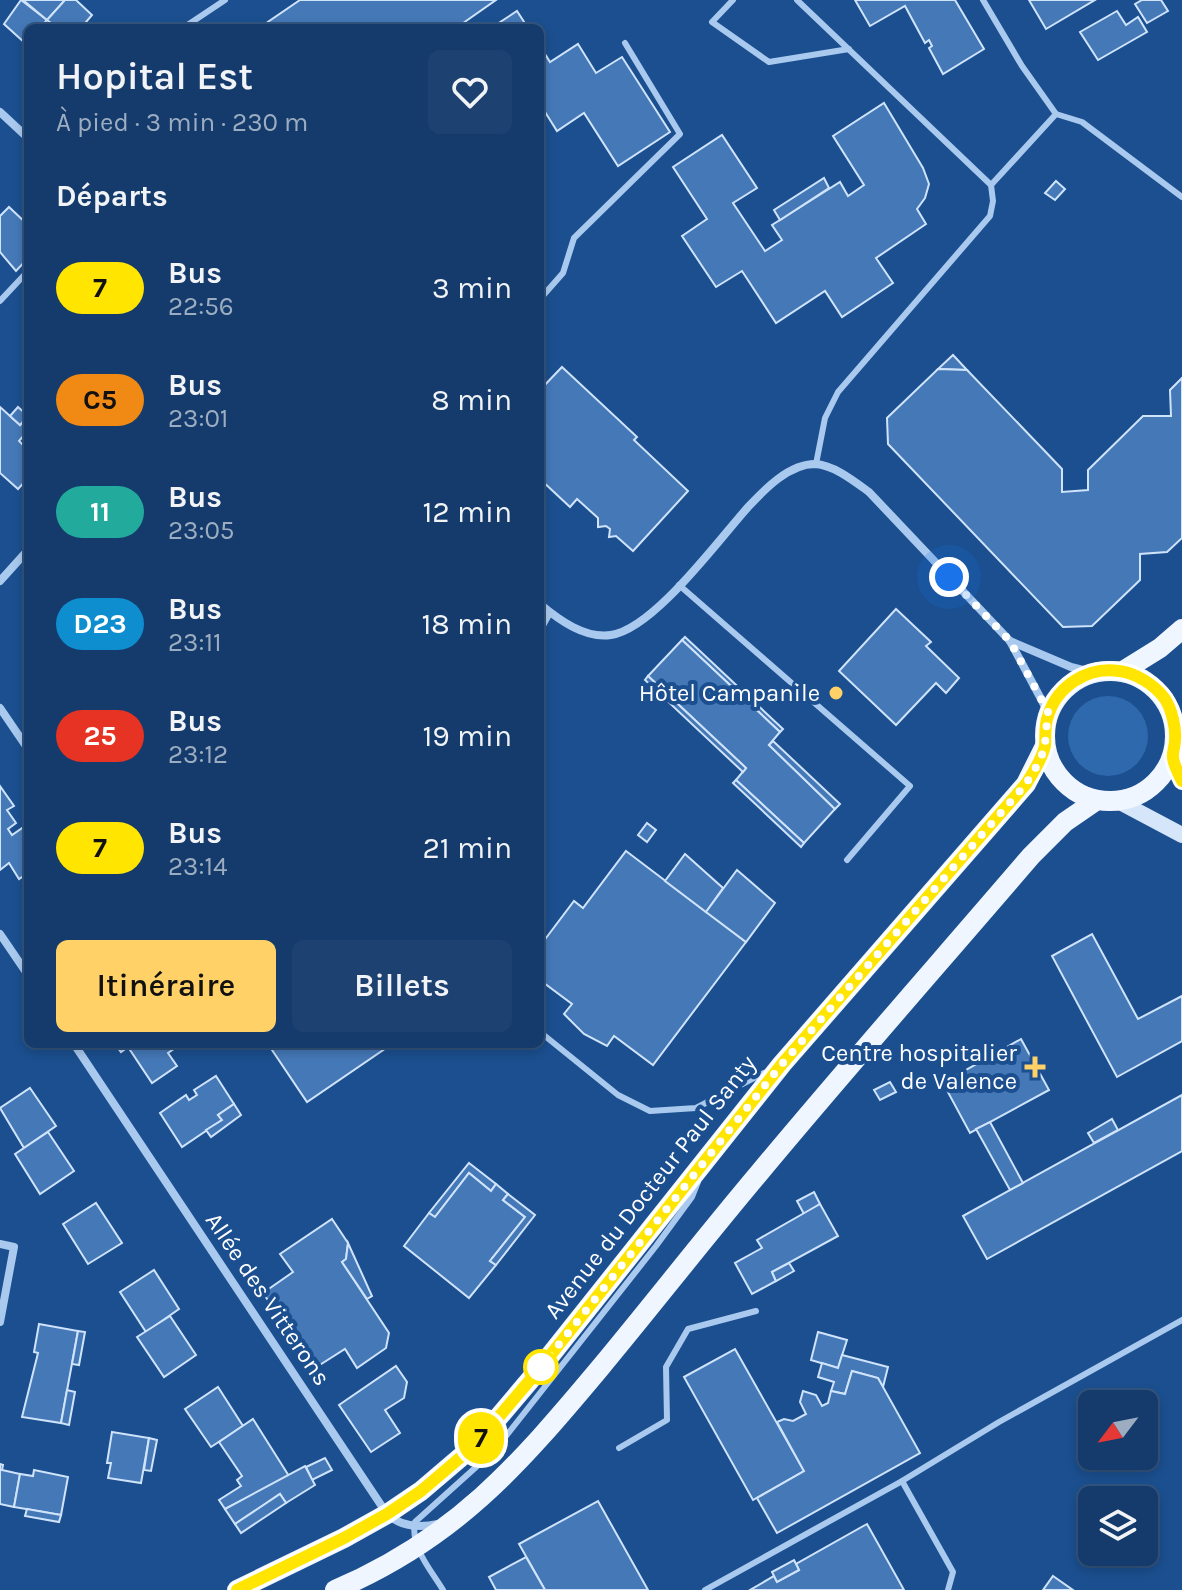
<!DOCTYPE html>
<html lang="fr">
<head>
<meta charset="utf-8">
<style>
  body { margin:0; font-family:Karla,sans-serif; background:#1d4271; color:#f1f3f6; height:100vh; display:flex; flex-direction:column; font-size:30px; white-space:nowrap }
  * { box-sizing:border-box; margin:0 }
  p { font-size:26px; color:#9dadc1 }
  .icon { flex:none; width:44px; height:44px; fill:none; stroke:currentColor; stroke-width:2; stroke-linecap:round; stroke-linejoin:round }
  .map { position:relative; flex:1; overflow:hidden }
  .side { position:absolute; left:24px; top:24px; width:520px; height:1024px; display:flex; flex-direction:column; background:#143b6b; border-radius:12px; box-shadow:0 4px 12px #0003,0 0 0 2px #33557e }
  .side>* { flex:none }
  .badge { padding:0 16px; border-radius:26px; font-size:28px; line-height:52px }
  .needle { width:52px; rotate:238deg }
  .fabs { position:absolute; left:1078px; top:1390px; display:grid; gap:16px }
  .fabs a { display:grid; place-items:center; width:80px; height:80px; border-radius:12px; background:#143b6b; box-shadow:0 4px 12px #0003,0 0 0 2px #33557e; font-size:40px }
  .you { position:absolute; width:40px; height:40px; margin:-20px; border:6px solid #fff; border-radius:50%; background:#1a73e8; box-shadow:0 0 0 12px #1a73e833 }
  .map>.badge { position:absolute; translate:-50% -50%; box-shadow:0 0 0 4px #fff }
  h2 { padding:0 32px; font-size:30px; line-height:72px }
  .round { display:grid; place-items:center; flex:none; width:84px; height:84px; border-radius:12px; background:#1d4271 }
  .headline { display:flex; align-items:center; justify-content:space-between; height:136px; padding:0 32px }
  h1 { font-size:38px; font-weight:600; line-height:60px }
  .cta { display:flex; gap:16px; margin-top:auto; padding:16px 32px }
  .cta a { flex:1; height:92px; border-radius:12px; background:#ffd166; color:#111; font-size:32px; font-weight:600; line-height:92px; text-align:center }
  .cta a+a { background:#1d4271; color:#f1f3f6 }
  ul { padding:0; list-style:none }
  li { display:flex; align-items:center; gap:24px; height:112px; padding:0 32px }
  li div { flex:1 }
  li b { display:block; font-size:30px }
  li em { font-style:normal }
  li .badge { min-width:88px; font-weight:700; text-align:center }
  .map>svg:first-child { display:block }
</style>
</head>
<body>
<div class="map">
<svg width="1182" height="1590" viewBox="0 0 1182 1590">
  <rect width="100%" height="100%" fill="#1b4f8f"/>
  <circle fill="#2e69ad" cx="1108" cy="736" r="40"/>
  <g fill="#4478b7" stroke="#cfe3fa" stroke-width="2">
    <polygon points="21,0 47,20 40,28 28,28 26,44 4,24"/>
    <polygon points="23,0 65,0 47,20"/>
    <polygon points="65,0 76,0 92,15 81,28 58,28 47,20"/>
    <polygon points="300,0 496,0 456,28 259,28"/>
    <polygon points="855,0 955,0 984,49 943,74 929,48 932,46 929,40 925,43 905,6 870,26"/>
    <polygon points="1029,0 1095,0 1046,29"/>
    <polygon points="1142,0 1161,0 1168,11 1147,23 1135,4"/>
    <polygon points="517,11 528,28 491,28"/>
    <polygon points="1117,11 1126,25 1138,17 1147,32 1098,60 1080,32"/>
    <polygon points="578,44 596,73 622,57 670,132 618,166 584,113 557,131 540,104 540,46 550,62"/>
    <polygon points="884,103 923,168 929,184 925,198 917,209 926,224 876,258 893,283 842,317 825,291 776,323 742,271 716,287 682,236 707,219 673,167 722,135 757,188 733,203 765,251 782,240 772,225 840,182 848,196 864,185 833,136"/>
    <polygon points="824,178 829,188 780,220 774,210"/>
    <polygon points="1056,181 1065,189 1055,200 1045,193"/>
    <polygon points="9,207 28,225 28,258 16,271 0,252 0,216"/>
    <polygon points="953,355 967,370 938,369"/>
    <polygon points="562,367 637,437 634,440 688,491 633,551 616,536 609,537 610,529 606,526 598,527 598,518 577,499 570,507 540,479 540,390"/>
    <polygon points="938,369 967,370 1062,469 1062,492 1088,490 1088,470 1143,416 1171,416 1170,390 1182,378 1182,538 1167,552 1140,554 1140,580 1092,626 1063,627 888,444 887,418"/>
    <polygon points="0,407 20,425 28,416 28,437 25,434 19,441 28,450 28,478 18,489 0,473"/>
    <polygon points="18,407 28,416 20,425 10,416"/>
    <polygon points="896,609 931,642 926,646 959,678 946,693 936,683 896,725 839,671"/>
    <polygon points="685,637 783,729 780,732 682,640"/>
    <polygon points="682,640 780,732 769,745 835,809 804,843 736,780 746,768 648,676"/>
    <polygon points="648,676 746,768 743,772 645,680"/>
    <polygon points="773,741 840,804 835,809 769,745"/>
    <polygon points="736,780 804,843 801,847 733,783"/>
    <polygon points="0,786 14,806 7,810 16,823 8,829 12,835 28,824 28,873 19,879 9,863 0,870"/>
    <polygon points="647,823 656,830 647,842 638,835"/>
    <polygon points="626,851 746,942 653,1065 614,1036 607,1046 584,1034 564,1014 572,1004 540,980 542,962 540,960 540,946 574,901 583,908"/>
    <polygon points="685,854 723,888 706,912 665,881"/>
    <polygon points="737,870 775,903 746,942 706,912"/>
    <polygon points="1092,934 1138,1019 1182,996 1182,1041 1117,1077 1052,956"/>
    <polygon points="1021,1039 1049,1090 970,1133 943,1083"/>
    <polygon points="115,1044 181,1044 168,1053 177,1066 152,1083 128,1047 121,1052"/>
    <polygon points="268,1044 392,1044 307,1102"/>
    <polygon points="216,1076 234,1104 218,1115 222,1120 182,1147 160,1113 186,1095 189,1100 197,1095 194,1090"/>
    <polygon points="890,1082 896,1092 880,1100 874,1090"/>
    <polygon points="30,1088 56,1126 24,1148 0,1108"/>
    <polygon points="1182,1095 1182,1151 987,1259 963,1216"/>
    <polygon points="234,1104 241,1115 211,1137 206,1130 222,1120 218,1115"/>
    <polygon points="1112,1119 1118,1130 1094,1143 1088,1133"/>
    <polygon points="990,1122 1023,1183 1010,1190 976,1129"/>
    <polygon points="48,1132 74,1171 40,1194 15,1154"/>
    <polygon points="469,1163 496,1184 491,1191 469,1173 435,1217 429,1213"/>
    <polygon points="469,1173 491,1191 496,1184 508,1194 503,1200 525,1217 490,1261 496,1265 469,1298 404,1246 429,1213 435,1217"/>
    <polygon points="814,1192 820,1204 804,1214 797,1201"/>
    <polygon points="508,1194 535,1215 496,1265 490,1261 525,1217 503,1200"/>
    <polygon points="96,1203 122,1243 88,1264 63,1224"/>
    <polygon points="820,1204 838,1236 772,1272 776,1281 752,1294 735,1263 762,1248 757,1240"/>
    <polygon points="332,1219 348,1243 346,1259 342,1262 389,1333 386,1348 357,1368 345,1349 315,1368 263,1293 293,1272 280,1254"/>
    <polygon points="348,1243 372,1296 367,1299 342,1262 346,1259"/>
    <polygon points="789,1263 794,1271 776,1281 772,1272"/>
    <polygon points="154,1270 179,1309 146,1332 120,1292"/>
    <polygon points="170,1316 196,1355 164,1377 137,1337"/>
    <polygon points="39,1324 78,1331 61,1423 22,1417 38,1353 34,1352"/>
    <polygon points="78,1331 85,1332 79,1365 72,1364"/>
    <polygon points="818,1332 847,1340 838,1368 811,1360"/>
    <polygon points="735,1349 804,1471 753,1500 684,1377"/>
    <polygon points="842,1355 888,1367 883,1387 878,1378 852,1371 845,1394 831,1391 834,1382 818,1377 822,1363 838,1368"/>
    <polygon points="396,1366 407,1382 404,1398 385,1410 400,1433 371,1452 339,1405"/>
    <polygon points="852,1371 878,1378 920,1453 777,1533 757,1498 804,1471 777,1422 784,1419 793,1421 806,1414 800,1402 803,1391 816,1395 822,1406 828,1403 831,1391 845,1394"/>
    <polygon points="218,1387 243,1426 211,1447 185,1409"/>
    <polygon points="67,1390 75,1392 69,1425 61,1423"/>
    <polygon points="253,1419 289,1476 225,1509 219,1500 241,1486 237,1480 242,1476 219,1442"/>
    <polygon points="112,1432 149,1438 141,1483 108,1478 111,1463 107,1463"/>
    <polygon points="149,1438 157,1440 151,1471 144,1470"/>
    <polygon points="325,1458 332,1470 312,1480 306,1467"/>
    <polygon points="0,1464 3,1465 2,1470 20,1474 14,1507 0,1504"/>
    <polygon points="305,1466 315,1485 286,1503 280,1494 235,1524 225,1509"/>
    <polygon points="34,1470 68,1477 61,1515 14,1507 20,1474 33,1476"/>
    <polygon points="280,1494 286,1503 241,1533 235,1524"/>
    <polygon points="598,1501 648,1590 545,1590 519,1544"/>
    <polygon points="27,1509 61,1515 59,1522 25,1516"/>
    <polygon points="867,1524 904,1590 750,1590 774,1576 777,1582 799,1570 796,1564"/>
    <polygon points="526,1557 545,1590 496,1590 489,1577"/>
    <polygon points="794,1560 799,1570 777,1582 772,1572"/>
    <polygon points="1053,1576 1073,1590 1043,1590"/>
  </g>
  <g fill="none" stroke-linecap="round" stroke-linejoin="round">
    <g stroke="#a9c9ee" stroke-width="6">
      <polyline points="733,0 712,22 769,62 849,49"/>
      <polyline points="797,0 991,185 993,201 990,216 838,392 825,418 816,464"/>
      <polyline points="983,0 1022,66 1056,114 991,185"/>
      <polyline points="183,28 225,0"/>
      <polyline points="1056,114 1082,122 1182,197"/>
      <polyline points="540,299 563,273 574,238 680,134 625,43"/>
      <polyline points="0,301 28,271"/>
      <polyline points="679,585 910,786 847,860"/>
      <polyline points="540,631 550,613"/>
      <polyline points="540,1032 618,1095 650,1111 696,1108 764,1073"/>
      <polyline points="619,1448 667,1420 666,1367 688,1329 756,1311"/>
      <polyline points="902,1481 953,1572 948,1590"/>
      <path d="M443 1590C431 1570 410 1547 415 1522L495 1450 656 1246 692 1197 698 1182"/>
      <polyline points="705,1590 902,1481 999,1422 1182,1320"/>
    </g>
    <g stroke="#a9c9ee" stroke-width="8">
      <polyline points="0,112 28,138"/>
      <polyline points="0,581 28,550"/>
      <path d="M540 604C559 620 585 639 611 635 654 629 719 539 749 506 765 489 789 464 815 464 834 465 854 481 869 492L1010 641 1048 712"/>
      <polyline points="1010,641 1071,667 1091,672"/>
      <polyline points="0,708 28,749"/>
      <polyline points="0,934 28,975"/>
      <path d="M74 1044 387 1514C401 1527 419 1528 438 1524"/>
      <polyline points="0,1244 14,1247 0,1322"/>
    </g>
    <g stroke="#d6e6fa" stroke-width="16">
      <polyline points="1172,757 1182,781"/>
      <polyline points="1118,801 1182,835"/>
    </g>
    <g stroke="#f0f6ff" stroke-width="20">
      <circle cx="1110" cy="736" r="65"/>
      <polyline points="1123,671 1160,648 1182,629"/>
      <polyline points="237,1590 344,1538 387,1514 421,1491 475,1445 541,1367 782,1064 1026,784 1045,746"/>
      <path d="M335 1590C455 1539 518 1466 600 1368 654 1303 706 1236 760 1172 849 1065 941 961 1031 856L1065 822 1097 800"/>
    </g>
  </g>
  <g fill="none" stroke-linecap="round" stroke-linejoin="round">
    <g stroke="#fff" stroke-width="18">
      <path id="line" d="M237 1590 344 1538 387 1514 421 1491 475 1445 541 1367 782 1064 1026 784C1033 773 1042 759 1045 746 1046 736 1044 726 1048 716 1057 686 1088 666 1119 671 1136 673 1155 685 1165 699 1172 710 1176 728 1175 740 1175 746 1172 753 1173 758 1174 766 1179 774 1182 781"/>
    </g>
    <use href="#line" stroke="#ffe500" stroke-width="12"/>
    <path stroke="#fff" stroke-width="8" stroke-dasharray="0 14.4" d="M541 1367 782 1064 1026 784C1032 773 1042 760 1044 747 1047 736 1046 724 1048 712L1010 641 949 577"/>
  </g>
  <g fill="#ffd166" stroke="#1b4f8f" stroke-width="3">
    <circle cx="836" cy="693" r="8"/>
    <path d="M1031 1055h8v8h8v8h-8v8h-8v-8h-8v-8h8z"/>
  </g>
  <circle fill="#fff" stroke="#ffe500" stroke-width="4" cx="541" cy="1367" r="16"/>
  <g text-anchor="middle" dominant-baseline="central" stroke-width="8" stroke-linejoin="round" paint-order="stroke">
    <g font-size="24" fill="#fff" stroke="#1b4f8f" text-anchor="end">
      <text x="820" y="693">Hôtel Campanile</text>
      <text x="1017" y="1053">Centre hospitalier<tspan x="1017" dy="28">de Valence</tspan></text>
    </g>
    <g font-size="24" fill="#fff" stroke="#1b4f8f">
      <text transform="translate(650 1187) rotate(-52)">Avenue du Docteur Paul Santy</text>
      <text transform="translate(268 1299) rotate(56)">Allée des Vitterons</text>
    </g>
  </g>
</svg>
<div class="fabs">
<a><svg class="needle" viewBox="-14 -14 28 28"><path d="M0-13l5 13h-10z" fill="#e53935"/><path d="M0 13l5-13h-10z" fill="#9dadc1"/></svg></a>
<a><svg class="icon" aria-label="layers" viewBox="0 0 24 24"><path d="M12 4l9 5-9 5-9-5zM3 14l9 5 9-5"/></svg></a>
</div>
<div class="you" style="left:949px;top:577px"></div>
<b class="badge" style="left:481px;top:1438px;background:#ffe500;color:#111">7</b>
<section class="side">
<div class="headline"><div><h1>Hopital Est</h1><p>À pied · 3 min · 230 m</p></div><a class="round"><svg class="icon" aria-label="heart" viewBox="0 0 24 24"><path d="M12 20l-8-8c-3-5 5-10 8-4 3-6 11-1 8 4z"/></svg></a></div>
<h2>Départs</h2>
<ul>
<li><span class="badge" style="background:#ffe500;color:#111">7</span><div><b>Bus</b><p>22:56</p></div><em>3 min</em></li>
<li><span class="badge" style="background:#f18a14;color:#111">C5</span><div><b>Bus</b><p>23:01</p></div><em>8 min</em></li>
<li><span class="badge" style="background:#22aa9d;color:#fff">11</span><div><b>Bus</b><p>23:05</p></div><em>12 min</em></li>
<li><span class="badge" style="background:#0e8ece;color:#fff">D23</span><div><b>Bus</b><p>23:11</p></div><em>18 min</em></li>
<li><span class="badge" style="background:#e63323;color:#fff">25</span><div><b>Bus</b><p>23:12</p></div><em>19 min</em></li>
<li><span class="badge" style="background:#ffe500;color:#111">7</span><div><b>Bus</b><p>23:14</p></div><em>21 min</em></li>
</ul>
<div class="cta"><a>Itinéraire</a><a>Billets</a></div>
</section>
</div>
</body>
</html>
